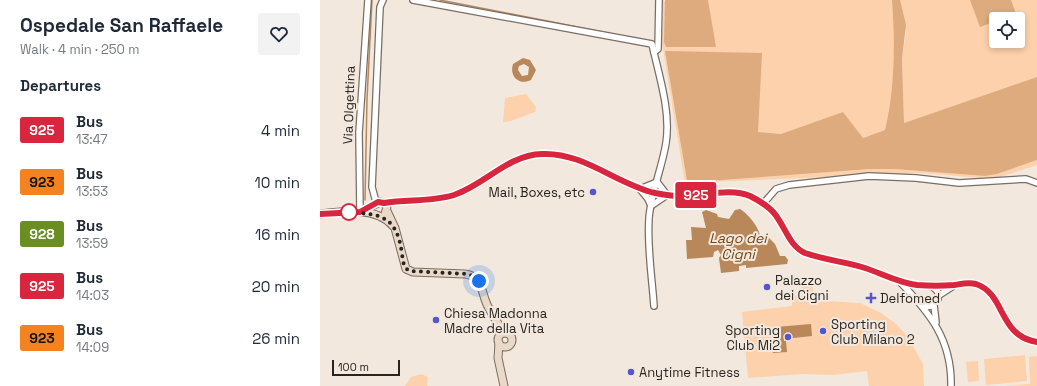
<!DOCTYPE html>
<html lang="en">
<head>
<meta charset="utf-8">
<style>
  body { margin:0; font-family:"Space Grotesk",sans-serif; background:#f2f2f3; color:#1f2937; height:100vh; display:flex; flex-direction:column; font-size:15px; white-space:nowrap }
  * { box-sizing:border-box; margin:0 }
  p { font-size:13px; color:#747a83 }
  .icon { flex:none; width:22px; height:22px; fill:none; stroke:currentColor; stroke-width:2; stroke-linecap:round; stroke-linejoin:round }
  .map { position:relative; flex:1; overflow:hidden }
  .details { display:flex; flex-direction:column; background:#fff; width:320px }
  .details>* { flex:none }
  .badge { padding:0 8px; border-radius:3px; font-size:14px; line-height:26px }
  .controls { position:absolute; left:669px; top:12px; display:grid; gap:8px }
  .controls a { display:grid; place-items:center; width:36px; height:36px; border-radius:4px; background:#fff; box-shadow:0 2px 6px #0003; font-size:20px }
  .scale { position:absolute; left:12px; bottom:10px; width:68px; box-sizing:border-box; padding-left:4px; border:2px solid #282420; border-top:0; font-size:11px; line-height:14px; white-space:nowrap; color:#282420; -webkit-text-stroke:3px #f3e8de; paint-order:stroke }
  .you { position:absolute; width:20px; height:20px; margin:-10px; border:3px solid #fff; border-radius:50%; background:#1a73e8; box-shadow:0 0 0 6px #1a73e833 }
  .map>.badge { position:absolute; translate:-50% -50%; box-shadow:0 0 0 2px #fff }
  h2 { padding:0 20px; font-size:15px; line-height:36px }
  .round { display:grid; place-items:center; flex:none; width:42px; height:42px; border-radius:4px; background:#f2f2f3 }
  .headline { display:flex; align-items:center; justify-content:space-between; height:68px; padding:0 20px }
  h1 { font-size:19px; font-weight:600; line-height:30px }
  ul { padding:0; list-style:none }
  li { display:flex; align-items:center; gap:12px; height:52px; padding:0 20px }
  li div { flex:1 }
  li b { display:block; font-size:15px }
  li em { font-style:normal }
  li .badge { min-width:44px; font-weight:700; text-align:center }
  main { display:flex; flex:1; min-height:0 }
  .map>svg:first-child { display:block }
</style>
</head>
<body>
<main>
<section class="details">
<div class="headline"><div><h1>Ospedale San Raffaele</h1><p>Walk · 4 min · 250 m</p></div><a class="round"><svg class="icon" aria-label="heart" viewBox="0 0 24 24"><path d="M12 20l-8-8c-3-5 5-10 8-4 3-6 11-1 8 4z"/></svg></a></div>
<h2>Departures</h2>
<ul>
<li><span class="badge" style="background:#d7263d;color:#fff">925</span><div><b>Bus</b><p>13:47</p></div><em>4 min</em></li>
<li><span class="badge" style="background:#f58220;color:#111">923</span><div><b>Bus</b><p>13:53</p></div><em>10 min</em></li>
<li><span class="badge" style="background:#6b8e23;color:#fff">928</span><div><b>Bus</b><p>13:59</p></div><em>16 min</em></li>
<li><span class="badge" style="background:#d7263d;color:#fff">925</span><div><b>Bus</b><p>14:03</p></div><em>20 min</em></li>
<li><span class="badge" style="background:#f58220;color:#111">923</span><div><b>Bus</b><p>14:09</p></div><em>26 min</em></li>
</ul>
</section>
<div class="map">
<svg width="717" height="386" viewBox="0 0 717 386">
  <rect width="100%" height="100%" fill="#f3e8de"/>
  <g fill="#fcd1ab" fill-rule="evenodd">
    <path d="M343 0 395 47 388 0H572C575 44 575 87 565 130L542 138 523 112 461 134 438 132 367 180 375 182 551 169H574L665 176 677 174 717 160V165L674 179 601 173 365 183 342 43Z"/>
    <path d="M580 0H717V77L584 123 582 59 586 33ZM676 19H698V41H676Z"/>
    <polygon points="206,94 216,107 215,112 191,121 183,122 185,98"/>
    <polygon points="492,284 495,303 506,301 540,303 561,313 576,324 588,337 603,364 604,386 549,386 547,371 514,375 482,374 428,378 422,312 472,306 472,296 482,295 481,285"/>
    <polygon points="705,355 707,381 666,385 664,359"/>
    <polygon points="717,356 717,386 683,386 710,384 709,357"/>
    <polygon points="658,361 659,381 648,382 646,362"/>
    <polygon points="101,374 108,377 107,386 85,386 91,377"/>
  </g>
  <g fill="#ddab7d">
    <polygon points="345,0 388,0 396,47 346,47 344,42"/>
    <path d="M572 0H580L586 25 582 59 584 123 717 77V160L677 174 665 176 574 169H551L375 182 367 180 345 51 442 53 438 132 461 134 523 112 543 138 565 130C575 88 575 43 572 0Z"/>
    <polygon points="650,0 691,0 696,14 682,19 676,19 676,21 660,27"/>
  </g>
  <g fill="#b8875a" fill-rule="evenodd">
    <path d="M203 58 210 60 216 70 211 80C199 86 189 76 193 64ZM204 64 209 67 208 75 202 76 198 70 199 66Z"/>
    <path d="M420 209C428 214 439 227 440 236L436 239 442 243V237L447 236 455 244 460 256H465L468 260 467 264 426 268V265L419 266V271L401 273 399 258 401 255 398 250 394 252 393 257 367 259 366 240H372L371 227 386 228 382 212 386 210 397 214 398 217 409 219 415 210Z"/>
    <polygon points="491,324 492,336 464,339 464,341 466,341 467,352 453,353 452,343 460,342 460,339 458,339 456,327"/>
  </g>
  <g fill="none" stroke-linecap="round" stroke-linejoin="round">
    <g stroke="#b8875a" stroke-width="1.5">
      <polyline points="120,0 298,35"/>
      <polyline points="45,200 47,99 52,0"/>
    </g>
    <g stroke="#786e65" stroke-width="8">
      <g id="street">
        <path d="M93 0 332 44C339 76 351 111 346 143 342 168 331 193 329 218 327 247 332 277 334 306"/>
        <polyline points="334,52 338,49 339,0"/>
        <polyline points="320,189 328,199 331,206 347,195 337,182"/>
        <polyline points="320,189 337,182"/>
        <polyline points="56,202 52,187 60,7 63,0"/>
        <path d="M64 203C87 199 111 202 134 195 165 185 187 155 222 154 265 152 299 186 339 194 367 199 407 186 430 196 438 200 448 206 454 213 465 226 469 247 485 253 505 260 526 262 545 268 563 274 579 283 597 285 609 286 622 286 634 285 641 284 648 282 656 284 686 294 678 336 717 342"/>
        <polyline points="443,204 456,189 469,185 549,176 596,178 639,183 706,179 717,183"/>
        <polyline points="40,212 39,133 48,0"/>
        <path d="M580 282C610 313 632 340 631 386"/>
        <polyline points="618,296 635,285"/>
        <polyline points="614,305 616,322"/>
        <polyline points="603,307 612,306 618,299 618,292 612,286"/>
      </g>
    </g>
    <g stroke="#786e65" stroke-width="9">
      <g id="secondary">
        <path d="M67 211 75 228 86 269 93 272 145 274C162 276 161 290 166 302 168 308 181 330 186 333"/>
        <polyline points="40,212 60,202 64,203 67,207 65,214"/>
        <path d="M0 214C23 211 56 206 73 226"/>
        <circle cx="185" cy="340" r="7"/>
        <polyline points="179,343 178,358 184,386"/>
      </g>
    </g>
    <use href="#street" stroke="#fff" stroke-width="5.5"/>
    <use href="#secondary" stroke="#ebd9c7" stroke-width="7"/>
  </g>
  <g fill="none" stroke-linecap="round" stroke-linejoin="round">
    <g stroke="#fff" stroke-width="9">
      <path id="line" d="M0 214 40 212 58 202 64 203C87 199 112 202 134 195 165 185 187 155 222 154 264 152 296 184 335 193 346 195 358 197 368 196 387 195 412 188 430 196 438 200 448 206 454 213 465 226 469 246 485 253 505 260 526 262 545 268 563 274 579 283 597 285 609 286 622 286 634 285 641 284 648 282 656 284 686 294 678 336 717 342"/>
    </g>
    <use href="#line" stroke="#d7263d" stroke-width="6"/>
    <path stroke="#282420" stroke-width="4" stroke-dasharray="0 7.2" d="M29 212C61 214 77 216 82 254 83 261 83 266 89 271L148 274 153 276 159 281"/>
  </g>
  <g fill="#5556cd" stroke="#f3e8de" stroke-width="1.5">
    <circle cx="273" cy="192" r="4"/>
    <circle cx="447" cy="287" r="4"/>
    <path d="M549 292h4v4h4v4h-4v4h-4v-4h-4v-4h4z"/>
    <circle cx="116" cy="320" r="4"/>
    <circle cx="503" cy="331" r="4"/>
    <circle cx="468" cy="337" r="4"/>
    <circle cx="311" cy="372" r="4"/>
  </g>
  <circle fill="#fff" stroke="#d7263d" stroke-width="2" cx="29" cy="212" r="8"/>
  <g text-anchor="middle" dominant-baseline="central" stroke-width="4" stroke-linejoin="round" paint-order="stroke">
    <g font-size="13" fill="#282420" stroke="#f3e8de">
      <text transform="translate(29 105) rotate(-88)">Via Olgettina</text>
    </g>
    <g font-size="13" fill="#282420" stroke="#f3e8de" text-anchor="start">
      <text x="265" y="192" text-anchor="end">Mail, Boxes, etc</text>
      <text x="455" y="280">Palazzo<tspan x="455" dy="15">dei Cigni</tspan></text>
      <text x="560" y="298">Delfomed</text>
      <text x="124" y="313">Chiesa Madonna<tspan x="124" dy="15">Madre della Vita</tspan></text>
      <text x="511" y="324">Sporting<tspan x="511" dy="15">Club Milano 2</tspan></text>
      <text x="460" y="330" text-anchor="end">Sporting<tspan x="460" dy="15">Club Mi2</tspan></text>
      <text x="319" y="372">Anytime Fitness</text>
    </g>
    <g font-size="14" font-style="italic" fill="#754610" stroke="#f3e8de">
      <text x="418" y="238">Lago dei<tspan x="418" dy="16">Cigni</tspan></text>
    </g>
  </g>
</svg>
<div class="controls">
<a><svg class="icon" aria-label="locate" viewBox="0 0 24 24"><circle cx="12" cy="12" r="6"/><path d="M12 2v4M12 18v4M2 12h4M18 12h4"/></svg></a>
</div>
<div class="scale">100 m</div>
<div class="you" style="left:159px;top:281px"></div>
<b class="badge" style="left:376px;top:195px;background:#d7263d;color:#fff">925</b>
</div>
</main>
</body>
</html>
